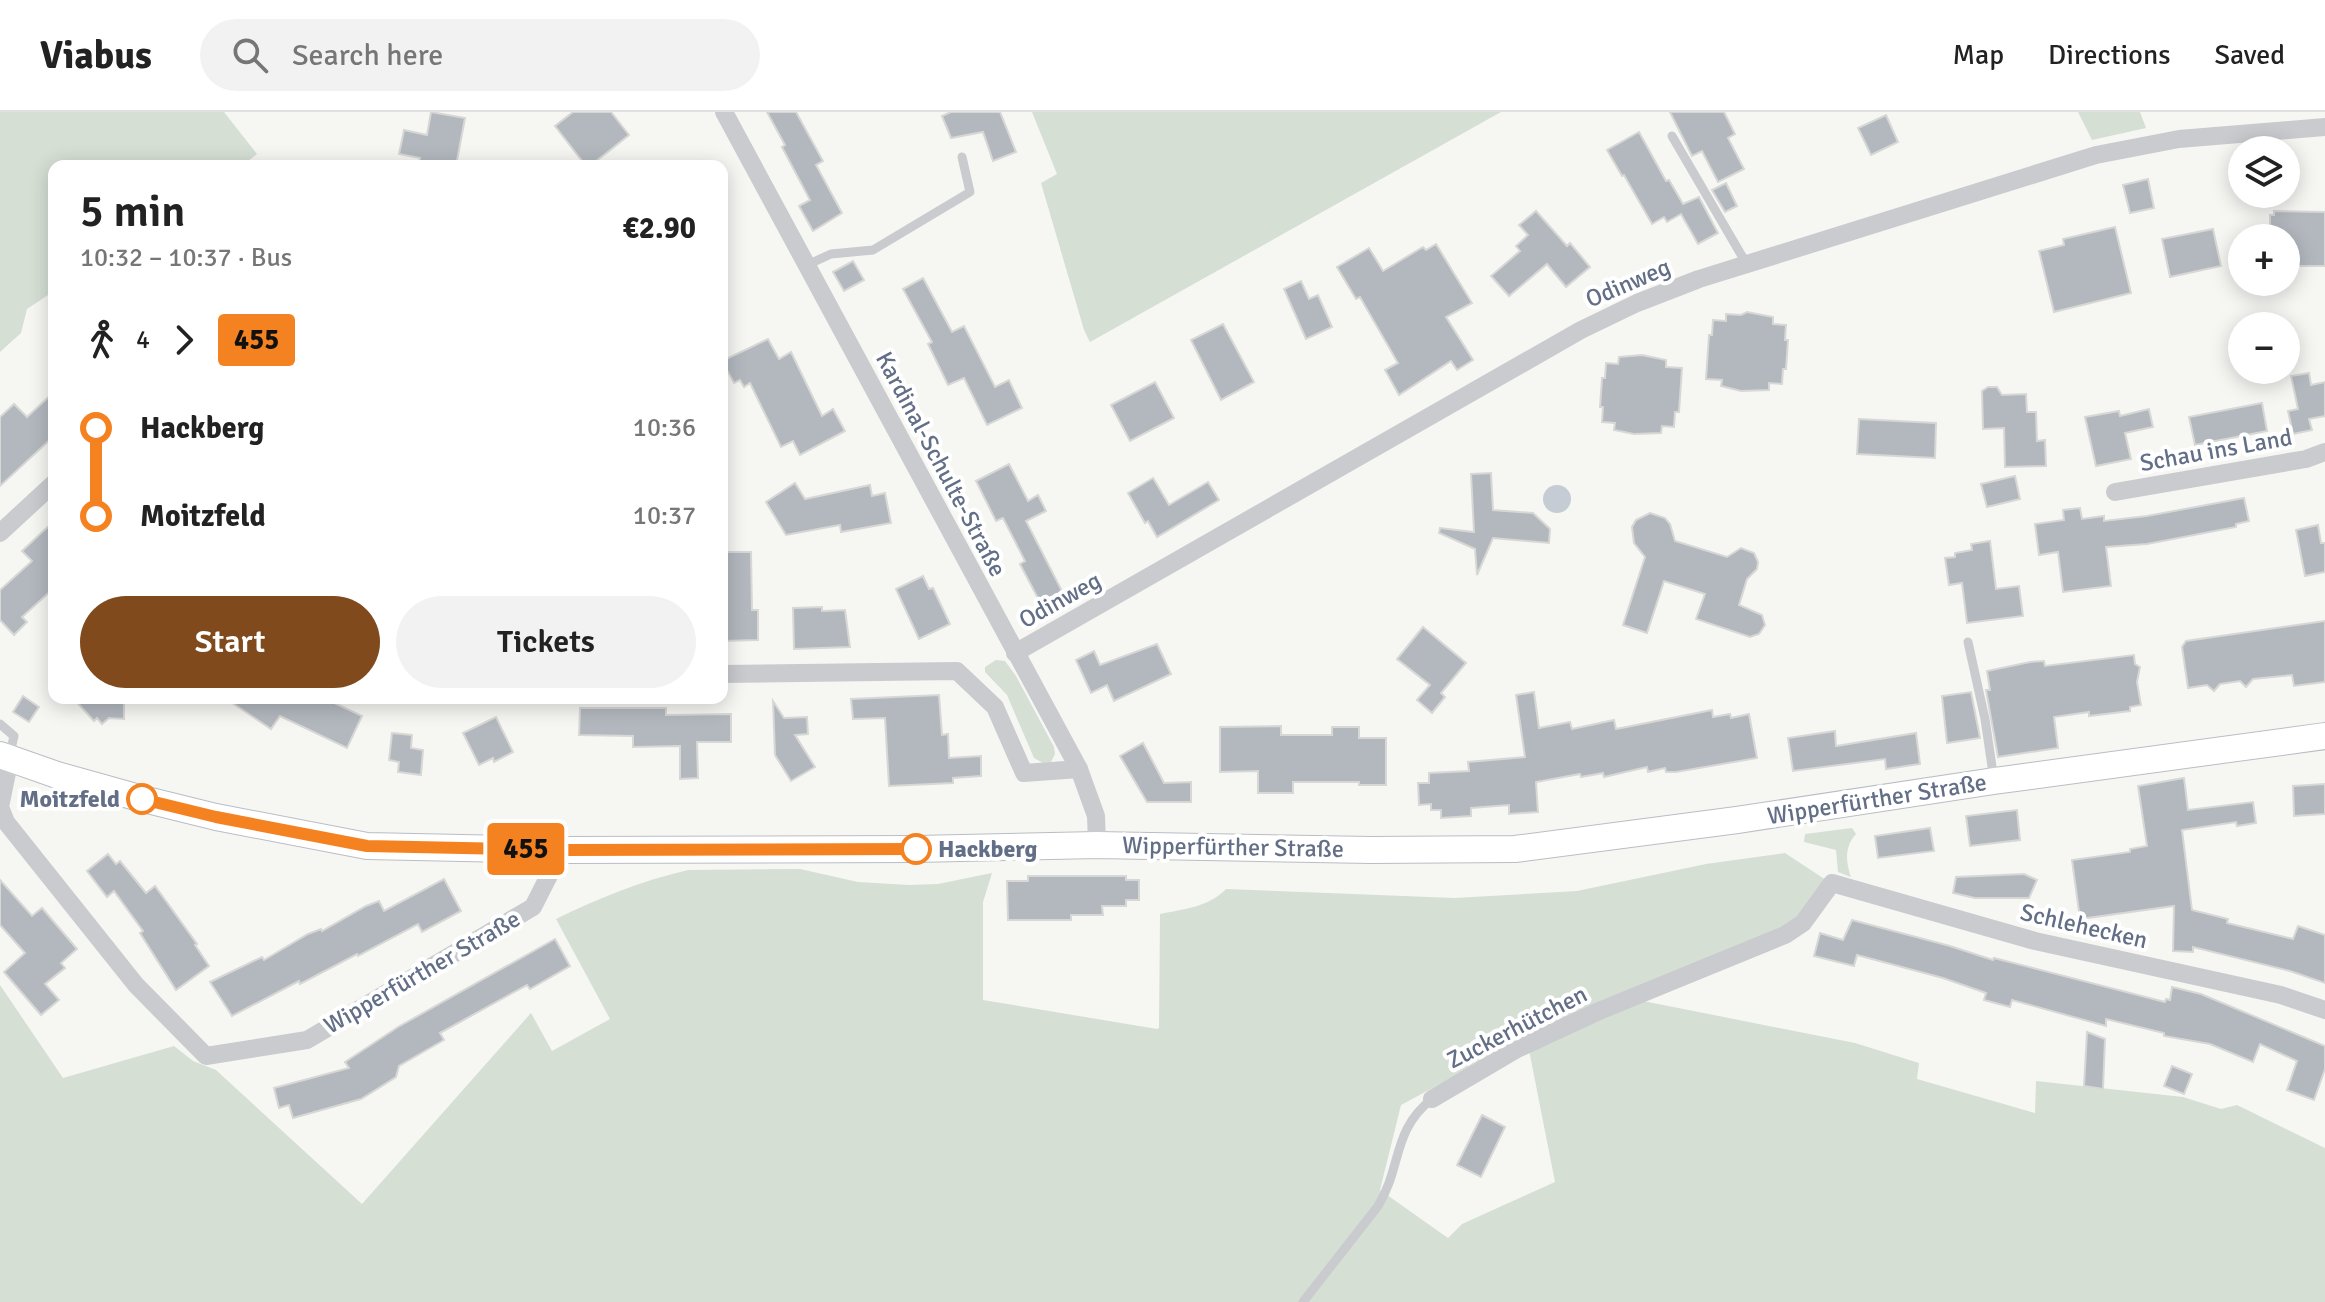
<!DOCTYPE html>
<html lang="en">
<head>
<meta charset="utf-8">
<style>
  body { margin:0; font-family:Signika,sans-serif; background:#f2f2f2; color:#222; height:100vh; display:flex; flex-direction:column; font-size:30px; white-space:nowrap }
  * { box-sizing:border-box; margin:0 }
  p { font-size:26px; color:#767676 }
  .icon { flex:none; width:44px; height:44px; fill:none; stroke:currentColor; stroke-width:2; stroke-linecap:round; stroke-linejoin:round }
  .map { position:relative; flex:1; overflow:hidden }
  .sheet { position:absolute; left:48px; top:48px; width:680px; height:544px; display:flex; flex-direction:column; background:#fff; border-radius:16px; box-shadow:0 4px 20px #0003 }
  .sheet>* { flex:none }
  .badge { padding:0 16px; border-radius:6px; font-size:28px; line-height:52px }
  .buttons { position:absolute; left:2228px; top:24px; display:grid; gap:16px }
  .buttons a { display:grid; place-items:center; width:72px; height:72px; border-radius:50%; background:#fff; box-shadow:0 4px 20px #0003; font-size:40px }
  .map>.badge { position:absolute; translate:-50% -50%; box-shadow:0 0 0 4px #fff }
  .legs { display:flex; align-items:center; gap:12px; height:88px; padding:0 32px; font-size:26px }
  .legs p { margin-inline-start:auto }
  .head { display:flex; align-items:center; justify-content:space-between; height:136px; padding:0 32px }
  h1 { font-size:44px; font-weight:600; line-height:60px }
  .button { display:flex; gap:16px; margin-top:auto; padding:16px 32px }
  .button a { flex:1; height:92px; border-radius:48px; background:#804a1d; color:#fff; font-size:32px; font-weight:600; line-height:92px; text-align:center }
  .button a+a { background:#f2f2f2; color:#222 }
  ul { padding:0 32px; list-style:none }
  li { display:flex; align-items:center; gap:28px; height:88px; font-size:30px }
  li i { display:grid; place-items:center; width:12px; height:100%; margin:0 10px; background:currentColor }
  li i::after { content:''; width:20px; height:20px; margin:-10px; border:6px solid; border-radius:50%; background:#fff }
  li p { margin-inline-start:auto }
  li:first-child i { background:linear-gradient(#0000 50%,currentColor 0) }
  li:last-child i { background:linear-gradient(currentColor 50%,#0000 0) }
  header { display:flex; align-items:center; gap:48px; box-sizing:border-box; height:112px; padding:0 40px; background:#fff; border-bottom:2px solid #e0e0e0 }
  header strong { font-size:38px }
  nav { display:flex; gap:44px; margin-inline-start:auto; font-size:28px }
  .search { width:560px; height:72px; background:#f2f2f2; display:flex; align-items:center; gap:20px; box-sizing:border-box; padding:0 28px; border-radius:44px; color:#767676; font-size:30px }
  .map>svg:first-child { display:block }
</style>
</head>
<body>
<header>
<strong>Viabus</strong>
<div class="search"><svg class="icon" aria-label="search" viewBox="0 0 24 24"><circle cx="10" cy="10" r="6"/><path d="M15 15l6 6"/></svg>Search here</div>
<nav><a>Map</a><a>Directions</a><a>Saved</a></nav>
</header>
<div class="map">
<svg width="2325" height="1190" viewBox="0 0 2325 1190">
  <rect width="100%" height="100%" fill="#f6f7f3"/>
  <g fill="#d5dfd4">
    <polygon points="0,0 224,0 257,42 242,54 54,54 54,179 27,197 21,221 0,240"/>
    <polygon points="1032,0 1501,0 1090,230 1084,218 1041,71 1057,62"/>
    <polygon points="2078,0 2140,0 2146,16 2092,28"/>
    <polygon points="996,548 1005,549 1016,564 1054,635 1055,642 1051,650 1043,651 1034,646 1007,583 985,560 985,555"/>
    <path d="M1852 716 1856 722C1844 735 1846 750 1851 765L1838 760 1836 738 1804 730 1805 722Z"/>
    <path d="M1785 741 1829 770 1796 810 1507 936 1401 993 1380 1078 1448 1126 1462 1112 1555 1070 1529 938 1643 889 1855 931 1919 951 1917 967 2035 1001 2036 969 2183 985 2221 997 2237 993 2325 1036V1190H0V873L63 966 174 934 193 949 216 958 362 1092 531 901 552 939 610 907 556 807C599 786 641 769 688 758L800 757 858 770 909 773 938 772 992 761 983 790V888L1157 917 1159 916 1160 802C1184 797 1209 795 1226 777L1454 786 1577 779 1706 752Z"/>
  </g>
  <circle fill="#c6ccd4" cx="1557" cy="387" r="14"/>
  <g fill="#b3b8bf" stroke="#d7d8d5" stroke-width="2">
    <polygon points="431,0 465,6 456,54 418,54 420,46 399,42 404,18 427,23"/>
    <polygon points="573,0 611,0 629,23 590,54 586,54 555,14"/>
    <polygon points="767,0 796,0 823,49 816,53 842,101 813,119 799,94 810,88 782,35 785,33"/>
    <polygon points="951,0 1000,0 1016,40 993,49 983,20 951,26 942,4"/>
    <polygon points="1670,0 1724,0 1735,22 1728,26 1744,57 1718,70 1702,39 1692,44"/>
    <polygon points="1886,3 1898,30 1871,43 1858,16"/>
    <polygon points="1639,20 1666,69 1669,68 1683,92 1699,85 1718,121 1698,132 1681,102 1667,110 1664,105 1652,112 1624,63 1622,64 1607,38"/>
    <polygon points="2148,67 2154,96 2130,101 2123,73"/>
    <polygon points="1726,71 1737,94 1725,100 1712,78"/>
    <polygon points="1536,99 1567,134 1570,131 1590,155 1566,175 1547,152 1509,184 1491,164 1520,139 1516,134 1528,123 1519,113"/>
    <polygon points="2274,99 2325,100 2325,154 2286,154 2286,126 2274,126 2274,120 2270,120 2270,103 2274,103"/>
    <polygon points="2115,115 2131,181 2054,200 2039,139 2064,133 2063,127"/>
    <polygon points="2213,117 2221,154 2170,165 2162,127"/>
    <polygon points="1436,132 1472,191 1446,205 1473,248 1457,258 1451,249 1399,283 1385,258 1398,251 1360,185 1356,187 1337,155 1369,136 1383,159 1423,135 1426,138"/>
    <polygon points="853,149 864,168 844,179 833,160"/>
    <polygon points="923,166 952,220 964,214 995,275 1009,268 1022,296 987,313 964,266 948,273 928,232 932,230 903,177"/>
    <polygon points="1301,169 1309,187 1318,183 1332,215 1306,227 1284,177"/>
    <polygon points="1747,200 1773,205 1773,212 1786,213 1785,228 1788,228 1786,257 1783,257 1782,272 1769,271 1769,278 1741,279 1721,274 1722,268 1706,267 1709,223 1712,223 1713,208 1726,209 1726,202 1741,203"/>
    <polygon points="1223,212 1254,270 1221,288 1191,228"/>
    <polygon points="768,227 779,247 791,240 822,304 833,297 845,319 800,343 793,329 781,335 750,271 744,275 740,268 734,271 722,249"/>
    <polygon points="1642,243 1666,248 1666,255 1682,256 1679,300 1675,300 1674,315 1662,314 1661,321 1634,322 1614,318 1615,311 1602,310 1603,295 1600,295 1602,266 1605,266 1606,251 1618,252 1619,245"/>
    <polygon points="2309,261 2311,273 2325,270 2325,304 2309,307 2312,318 2293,322 2288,299 2298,297 2291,264"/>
    <polygon points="1155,270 1174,306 1130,329 1111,293"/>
    <polygon points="1988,275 1997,275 2002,283 2026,282 2027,300 2036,300 2037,329 2045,328 2046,354 2005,355 2004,316 1983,317 1982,279"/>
    <polygon points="54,280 54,324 0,374 0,305 14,292 27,305"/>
    <polygon points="2262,291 2267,319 2195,333 2189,305"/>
    <polygon points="2149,297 2153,315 2125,321 2131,347 2096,354 2085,305 2119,299 2120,304"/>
    <polygon points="1859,307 1936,311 1935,346 1857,342"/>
    <polygon points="1009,352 1028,389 1038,383 1046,399 1026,409 1063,481 1041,492 1020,452 1025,449 1003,406 996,409 976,369"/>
    <polygon points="1491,361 1493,398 1533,401 1550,417 1549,431 1493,426 1477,463 1475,437 1439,421 1440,416 1474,420 1471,362"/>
    <polygon points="2015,364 2020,387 1987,395 1981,372"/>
    <polygon points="1153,366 1169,393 1208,370 1219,388 1157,425 1148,409 1145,411 1128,381"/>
    <polygon points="795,371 805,387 870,373 872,384 885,381 891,411 841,420 840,413 786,423 766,390"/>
    <polygon points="2244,386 2249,409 2236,412 2236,415 2147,432 2106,435 2111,474 2063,480 2058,440 2039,443 2035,412 2064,408 2063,398 2080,396 2082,407 2104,404 2104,409 2147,404"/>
    <polygon points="1650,401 1665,406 1670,412 1675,429 1727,445 1741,436 1754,441 1758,450 1757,457 1747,467 1739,493 1762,503 1765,513 1759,522 1750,525 1696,507 1705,482 1664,469 1647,521 1623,513 1645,445 1634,431 1632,415 1636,408"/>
    <polygon points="54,409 54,476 22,505 27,510 14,523 0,508 0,478 32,449 22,439"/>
    <polygon points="2318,413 2321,431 2325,431 2325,460 2305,464 2296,418"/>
    <polygon points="1990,429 1996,477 2019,474 2023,504 1967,511 1962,471 1949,473 1945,446 1955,445 1955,441 1972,438 1971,432"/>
    <polygon points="722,440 751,440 752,498 758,498 758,528 722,529"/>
    <polygon points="923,464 929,477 933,476 950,512 919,527 896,477"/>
    <polygon points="822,495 822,499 845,498 850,535 794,537 793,496"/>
    <polygon points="2325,509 2325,570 2294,574 2292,563 2253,567 2246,575 2240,569 2220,572 2214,579 2207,573 2188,576 2182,535 2186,529"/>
    <polygon points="1423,515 1466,551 1441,581 1445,585 1432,601 1417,588 1430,573 1397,547"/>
    <polygon points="1157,532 1171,562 1114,589 1107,573 1091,581 1076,548 1094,539 1100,553"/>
    <polygon points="2134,543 2135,552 2140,555 2137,570 2141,593 2130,595 2130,599 2089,604 2089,600 2054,605 2058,636 1998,645 1986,578 1990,578 1987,559 2030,550 2044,549 2045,554"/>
    <polygon points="1534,580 1539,616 1570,610 1572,617 1614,608 1616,617 1712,598 1713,605 1730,602 1731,606 1749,602 1757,646 1676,660 1666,660 1665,656 1648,660 1647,655 1604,665 1603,661 1581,665 1580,662 1536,670 1538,700 1509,702 1509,693 1471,696 1471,704 1441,706 1441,698 1431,698 1431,692 1419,693 1418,671 1429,671 1429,661 1469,659 1468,650 1525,645 1516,583"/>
    <polygon points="1971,580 1980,626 1947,631 1942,584"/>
    <polygon points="939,583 942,623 948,622 949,646 981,644 981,664 953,666 953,671 889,674 885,606 853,607 851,587"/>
    <polygon points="23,584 39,595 29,610 13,600"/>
    <polygon points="73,586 119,586 124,592 124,607 109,606 102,612 97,606 94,609"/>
    <polygon points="225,586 324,586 362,604 347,636 280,604 271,617"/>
    <polygon points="773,589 784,606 807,605 808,622 795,623 815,655 791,669 775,643"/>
    <polygon points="580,596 666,596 666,603 731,602 731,630 697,630 698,666 680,667 680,634 633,635 633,624 579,623"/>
    <polygon points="496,605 513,640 494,650 493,646 479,653 463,621"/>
    <polygon points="1281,614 1281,623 1332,623 1332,615 1359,615 1359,626 1386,626 1386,673 1359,673 1359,670 1293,670 1293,681 1258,681 1258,659 1220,660 1220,615"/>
    <polygon points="1835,619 1836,634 1916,621 1920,652 1886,657 1885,647 1793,659 1788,626"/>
    <polygon points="392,621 412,623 411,636 423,638 421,663 398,660 399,650 389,648"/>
    <polygon points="1143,631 1164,671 1191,670 1191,690 1147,690 1120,644"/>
    <polygon points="2184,666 2188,698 2253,690 2256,711 2237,714 2236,710 2182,718 2192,798 2228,807 2227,811 2293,827 2298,814 2325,823 2325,871 2290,859 2193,835 2193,840 2173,839 2174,794 2080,807 2072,748 2130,740 2130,737 2147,734 2138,674"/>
    <polygon points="2325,672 2325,702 2294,704 2293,674"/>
    <polygon points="2017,698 2020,728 1970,734 1966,704"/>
    <polygon points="1930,716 1934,739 1878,746 1875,724"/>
    <polygon points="108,742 116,752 120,749 146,781 155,774 197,832 195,833 209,854 176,878 140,821 143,819 114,779 107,785 87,759"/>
    <polygon points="2024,762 2037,768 2029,786 1975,786 1953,781 1956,765"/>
    <polygon points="1028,764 1126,764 1126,768 1139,768 1139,788 1126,788 1126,794 1102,794 1103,803 1071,803 1071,808 1008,808 1007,769 1028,769"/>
    <polygon points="444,767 461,799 422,820 418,812 358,844 357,842 300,872 299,869 232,904 210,870 262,845 264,848 308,822 321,817 322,819 366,794 379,789 384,799"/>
    <polygon points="0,768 32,804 42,796 77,837 61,851 65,856 45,872 59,888 41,903 4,860 25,841 0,813"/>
    <polygon points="1852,808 1950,834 1993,848 1994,846 2165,890 2166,887 2170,888 2172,875 2201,882 2325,934 2325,957 2314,988 2287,978 2297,949 2260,932 2253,950 2210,932 2164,924 2164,921 2106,907 2106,914 2012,888 2010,895 1984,888 1986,881 1943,866 1857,843 1854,854 1814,844 1820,821 1843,828"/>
    <polygon points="555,827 570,854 530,877 527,873 440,921 444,928 399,954 396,965 361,987 293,1006 289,993 279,996 274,976 349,956 345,950 398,915"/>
    <polygon points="2087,920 2105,927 2103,977 2084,974"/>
    <polygon points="2172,954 2192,962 2184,982 2164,974"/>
    <polygon points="1482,1003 1505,1015 1481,1065 1457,1053"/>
  </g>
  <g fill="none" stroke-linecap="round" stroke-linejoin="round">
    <g stroke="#babdc4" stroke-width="28">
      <polyline id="secondary" points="0,643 57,663 143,687 216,705 367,734 562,738 916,737 1097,733 1371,738 1515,737 1737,708 1994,669 2325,624"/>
    </g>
    <g stroke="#c9cbcf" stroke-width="9">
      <polyline points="1672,24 1746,151"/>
      <polyline points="807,153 831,142 873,138 970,80 962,45"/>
      <polyline points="1968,530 1985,607 1994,668"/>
      <polyline points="0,612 14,624 10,642"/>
      <path d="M1303 1190 1378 1094C1402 1055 1392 1018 1432 987"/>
    </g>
    <g stroke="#c9cbcf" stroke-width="18">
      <polyline points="724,0 1079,657 1096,704 1097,733"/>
      <polyline points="2115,380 2306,347 2325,340"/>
      <polyline points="0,421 54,371"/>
      <polyline points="1015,541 1581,218 1637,191 1699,167 2096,43 2179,27 2325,15"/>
      <polyline points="722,562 957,559 995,595 1024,661 1079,657"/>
      <polyline points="10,646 0,695 6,710 136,873 206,944 307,928 533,795 562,738"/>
      <polyline points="1432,987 1517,937 1599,899 1785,823 1803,811 1832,771 2035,829 2281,883 2325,898"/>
    </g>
    <use href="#secondary" stroke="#fff" stroke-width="26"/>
  </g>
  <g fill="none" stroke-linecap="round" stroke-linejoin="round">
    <g stroke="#fff" stroke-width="18">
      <polyline id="line-1" points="142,687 216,705 367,734 562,738 916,737"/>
    </g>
    <use href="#line-1" stroke="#f58220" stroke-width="12"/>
  </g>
  <g fill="#fff" stroke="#f58220" stroke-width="4">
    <circle cx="142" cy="687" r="14"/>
    <circle cx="916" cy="737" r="14"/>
  </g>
  <g text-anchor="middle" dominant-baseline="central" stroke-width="8" stroke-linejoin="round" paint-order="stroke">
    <g font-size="24" fill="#636f87" stroke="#fff">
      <text transform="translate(1628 171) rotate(-23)">Odinweg</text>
      <text transform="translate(2216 338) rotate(-10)">Schau ins Land</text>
      <text transform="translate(941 352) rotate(62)">Kardinal-Schulte-Straße</text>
      <text transform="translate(1060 488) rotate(-29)">Odinweg</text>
      <text transform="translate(1877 687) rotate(-9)">Wipperfürther Straße</text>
      <text transform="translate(1233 735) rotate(1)">Wipperfürther Straße</text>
      <text transform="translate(2084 814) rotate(13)">Schlehecken</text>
      <text transform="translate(422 860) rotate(-30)">Wipperfürther Straße</text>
      <text transform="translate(1517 915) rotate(-27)">Zuckerhütchen</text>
    </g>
    <g font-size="24" font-weight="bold" fill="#636f87" stroke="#fff" text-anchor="end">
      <text x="120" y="687">Moitzfeld</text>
      <text x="938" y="737" text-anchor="start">Hackberg</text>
    </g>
  </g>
</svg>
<div class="buttons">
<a><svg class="icon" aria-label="layers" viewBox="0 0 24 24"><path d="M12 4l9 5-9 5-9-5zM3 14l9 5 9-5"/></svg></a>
<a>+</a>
<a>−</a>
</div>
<b class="badge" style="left:526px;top:737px;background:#f58220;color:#111">455</b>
<section class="sheet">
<div class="head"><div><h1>5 min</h1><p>10:32 – 10:37 · Bus</p></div><b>€2.90</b></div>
<div class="legs"><svg class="icon" aria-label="walk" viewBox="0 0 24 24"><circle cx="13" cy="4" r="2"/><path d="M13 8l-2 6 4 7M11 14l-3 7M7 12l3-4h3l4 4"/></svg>4<svg class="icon" aria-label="forward" viewBox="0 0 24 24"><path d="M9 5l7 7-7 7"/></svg><b class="badge" style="background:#f58220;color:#111">455</b></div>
<ul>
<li><i style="color:#f58220"></i><b>Hackberg</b><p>10:36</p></li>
<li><i style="color:#f58220"></i><b>Moitzfeld</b><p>10:37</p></li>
</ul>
<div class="button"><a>Start</a><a>Tickets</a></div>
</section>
</div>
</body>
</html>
